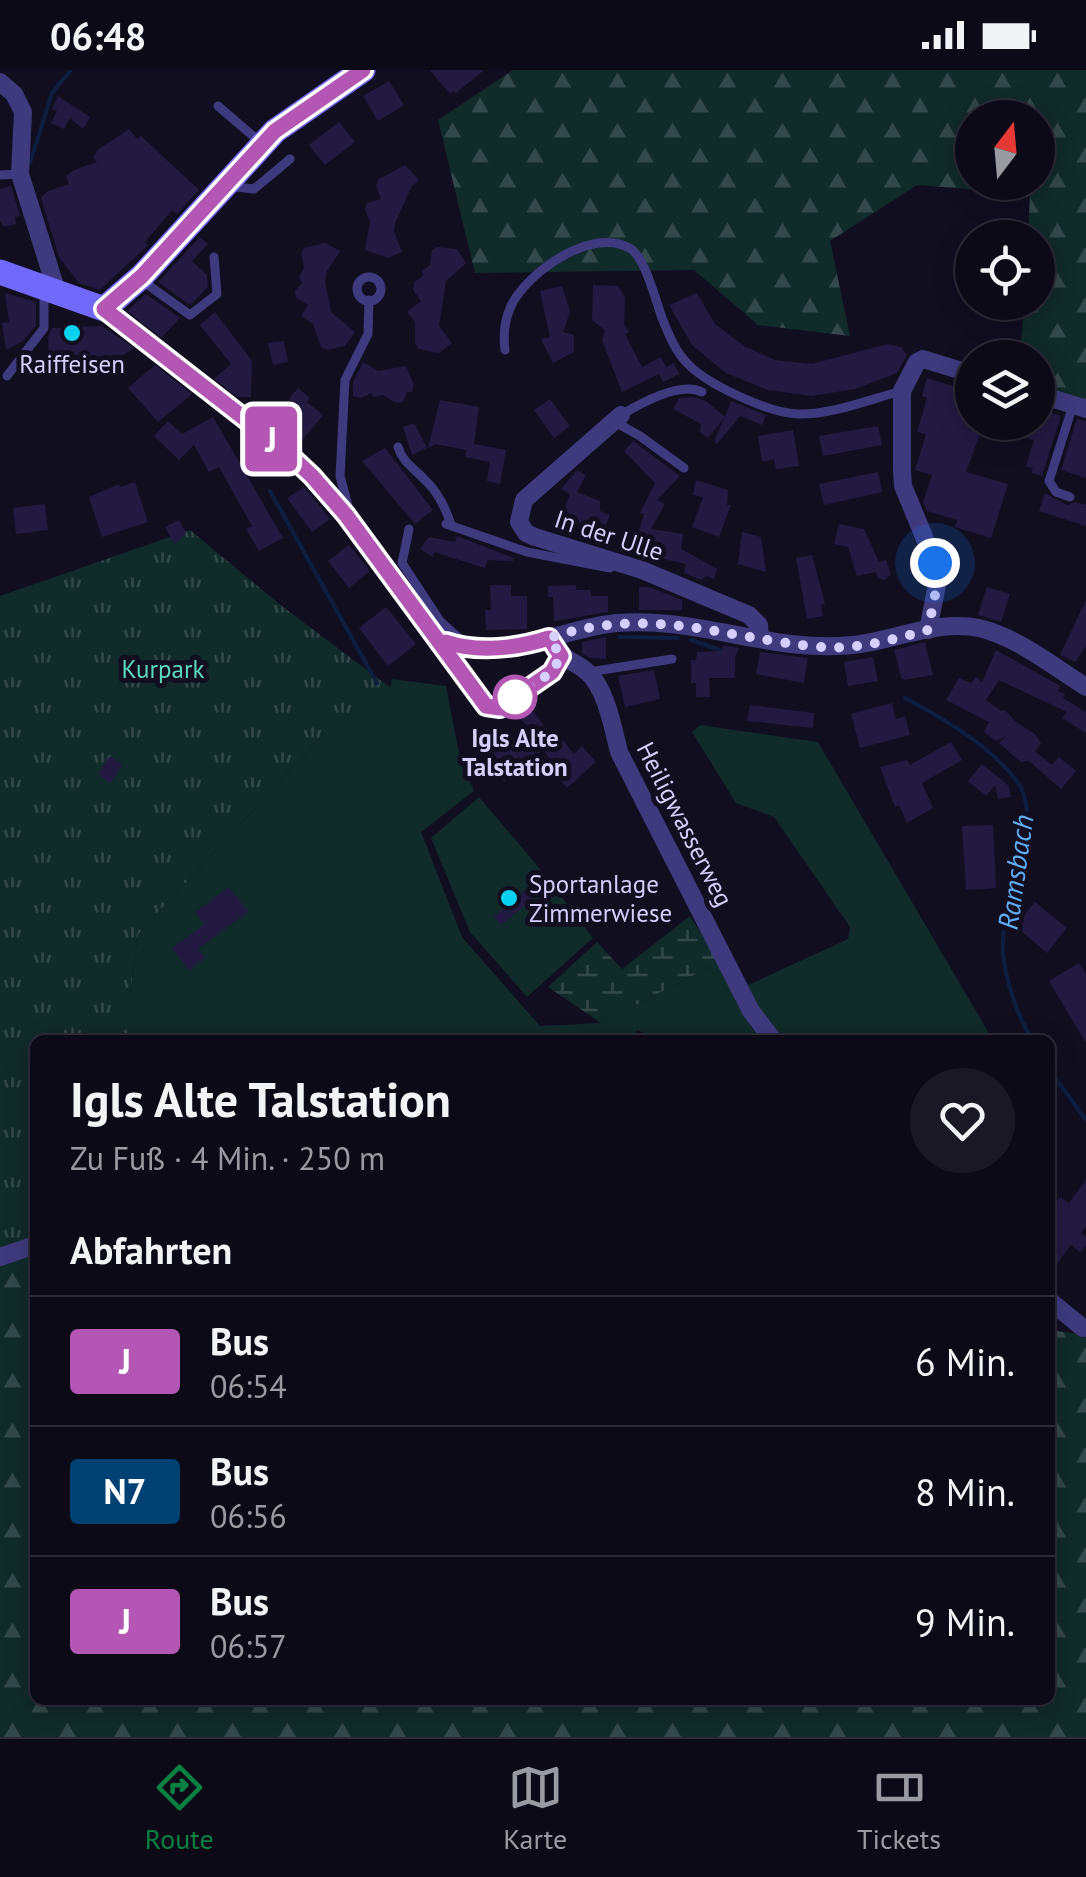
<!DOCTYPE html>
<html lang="de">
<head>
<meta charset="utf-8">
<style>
  body { margin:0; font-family:"PT Sans",sans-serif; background:#1b1825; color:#f1f3f6; height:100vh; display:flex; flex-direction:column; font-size:38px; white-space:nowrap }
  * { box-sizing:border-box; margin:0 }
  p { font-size:32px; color:#9a9aa2 }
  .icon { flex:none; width:55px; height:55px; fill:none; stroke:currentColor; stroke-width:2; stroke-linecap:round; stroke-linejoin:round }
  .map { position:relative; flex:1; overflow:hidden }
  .drawer { position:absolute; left:30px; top:965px; width:1025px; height:670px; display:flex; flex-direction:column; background:#0d0a18; border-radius:15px; box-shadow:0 5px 25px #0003,0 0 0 2px #2d2b37 }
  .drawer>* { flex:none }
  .badge { padding:0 20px; border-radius:8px; font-size:35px; line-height:65px }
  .needle { width:65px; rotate:16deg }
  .tools { position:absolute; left:955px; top:30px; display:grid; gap:20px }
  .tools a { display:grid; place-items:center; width:100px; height:100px; border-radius:50%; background:#0d0a18; box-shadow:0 5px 25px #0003,0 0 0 2px #2d2b37; font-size:50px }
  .you { position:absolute; width:50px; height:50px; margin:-25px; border:8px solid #fff; border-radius:50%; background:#1a73e8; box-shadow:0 0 0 15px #1a73e833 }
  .map>.badge { position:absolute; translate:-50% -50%; box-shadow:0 0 0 5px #fff }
  h2 { padding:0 40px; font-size:38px; line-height:90px }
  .round { display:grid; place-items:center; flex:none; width:105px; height:105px; border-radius:52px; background:#1b1825 }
  .head { display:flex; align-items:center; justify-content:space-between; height:170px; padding:0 40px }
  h1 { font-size:48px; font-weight:700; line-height:75px }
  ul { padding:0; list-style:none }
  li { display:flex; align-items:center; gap:30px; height:130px; padding:0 40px; border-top:2px solid #2d2b37 }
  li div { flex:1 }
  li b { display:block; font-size:38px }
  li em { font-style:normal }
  li .badge { min-width:110px; font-weight:700; text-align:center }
  .status { display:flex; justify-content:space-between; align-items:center; height:70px; padding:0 50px; background:#0d0a18; direction:ltr }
  .status svg { height:28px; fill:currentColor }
  .tab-bar { display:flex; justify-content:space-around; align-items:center; height:140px; border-top:2px solid #2d2b37; background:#0d0a18; font-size:28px; color:#9a9aa2 }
  .tab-bar a { display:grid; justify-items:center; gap:5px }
  .tab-bar .on { color:#0b8043 }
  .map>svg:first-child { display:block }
</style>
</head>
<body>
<div class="status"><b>06:48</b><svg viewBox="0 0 49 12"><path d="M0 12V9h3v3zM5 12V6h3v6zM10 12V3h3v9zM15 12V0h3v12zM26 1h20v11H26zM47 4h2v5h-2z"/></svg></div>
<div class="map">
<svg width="1086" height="1667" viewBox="0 0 1086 1667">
  <defs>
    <pattern id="forest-firs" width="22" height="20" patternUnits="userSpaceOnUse" patternTransform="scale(2.5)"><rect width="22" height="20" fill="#112a2a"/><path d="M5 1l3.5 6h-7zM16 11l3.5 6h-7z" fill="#33484a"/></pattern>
    <pattern id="wetland-marsh" width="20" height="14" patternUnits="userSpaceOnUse" patternTransform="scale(2.5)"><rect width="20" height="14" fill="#112a2a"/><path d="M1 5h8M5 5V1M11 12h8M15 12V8" fill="none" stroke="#33484a"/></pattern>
    <pattern id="park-tufts" width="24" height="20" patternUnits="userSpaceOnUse" patternTransform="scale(2.5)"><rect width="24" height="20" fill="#112a2a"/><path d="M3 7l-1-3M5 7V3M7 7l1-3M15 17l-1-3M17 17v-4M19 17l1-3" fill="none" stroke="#33484a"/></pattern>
  </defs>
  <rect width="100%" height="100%" fill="#110e20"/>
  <g fill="#112a2a">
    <polygon points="392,609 446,616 460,688 474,721 421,762 462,867 540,956 601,953 719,892 751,957 762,970 660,970 637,960 632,970 130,970 130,924 138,864 337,650 390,618"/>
    <polygon points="700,655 818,672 993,970 780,970 759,943 748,915 848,869 850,857 774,747 736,733 692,662"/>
    <polygon points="479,727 536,794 593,868 527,927 470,862 431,768"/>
  </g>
  <g fill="url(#forest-firs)" fill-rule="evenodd">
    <path d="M513 0H1086V332L1038 316V288L1020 287 1024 233 1038 232V168L1028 167 1030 124 917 115 830 171 850 266 758 255 694 200 475 203 438 50ZM972 48H1038V112H972Z"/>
    <polygon points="35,1180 35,1630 1050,1630 1050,1260 1086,1265 1086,1667 0,1667 0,1192"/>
  </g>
  <polygon fill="url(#wetland-marsh)" points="690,846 719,892 601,953 548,917 597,872 622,899"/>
  <polygon fill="url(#park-tufts)" points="190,460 283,537 391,618 337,650 138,864 130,924 130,970 35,970 35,1172 0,1184 0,526"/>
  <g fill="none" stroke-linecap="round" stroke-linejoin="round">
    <g stroke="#0d1e40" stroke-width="4">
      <polyline points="30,93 52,23 71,0"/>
      <polyline points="270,421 377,613"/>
      <polyline points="620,567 678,568"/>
      <polyline points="691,570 726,582"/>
      <path d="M905 628C944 649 988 674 1016 710 1048 750 999 833 1003 883 1006 912 1017 945 1032 970"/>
      <polyline points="1050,1001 1086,1050"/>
    </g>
  </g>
  <g fill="#231a41">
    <polygon points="430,0 484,0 456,23 454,21 450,24"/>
    <polygon points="389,11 404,35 378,51 363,26"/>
    <polygon points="58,26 90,47 83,59 70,48 64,59 51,53 57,41 52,39"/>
    <polygon points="339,52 355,72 325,95 309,75"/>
    <polygon points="129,59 137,69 141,66 199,120 177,144 172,140 145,172 148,175 100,220 79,213 59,187 41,128 48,121 69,114 66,106 74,100 97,92 93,87 99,79"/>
    <polygon points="405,95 419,110 412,116 395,153 394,162 402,182 388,188 365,180 370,152 365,139 367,133 381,129 376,115 379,109"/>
    <polygon points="11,116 20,146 15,147 16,154 4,157 0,151 0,119"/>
    <polygon points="200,167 208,174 192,191 207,205 208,217 190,235 158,212"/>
    <polygon points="325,173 340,181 327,201 325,211 331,242 355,262 345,276 327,280 321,277 313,254 301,246 308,235 296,228 295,221 302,213 299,207 304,198 301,183 304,178"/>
    <polygon points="437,177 457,179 466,193 446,211 439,256 452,273 439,283 419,279 415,274 415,252 407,242 421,231 413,220 414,212 423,206 422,201 430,195 432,180"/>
    <polygon points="593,215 618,216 625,228 624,254 629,262 625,264 642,297 661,287 666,297 674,293 679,304 663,312 659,304 622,322 602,270 605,260 592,250"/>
    <polygon points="562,216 570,242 563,262 574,265 574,282 553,293 541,269 550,267 540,221"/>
    <polygon points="5,223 36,232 36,255 23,271 6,280 2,253 9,252"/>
    <polygon points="697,223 715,254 744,276 775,290 811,294 888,274 901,277 907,285 897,303 855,319 812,326 768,320 726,303 692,275 669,235"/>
    <polygon points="146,224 180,248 161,268 127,241"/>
    <polygon points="215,242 252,291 251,327 237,327 214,309 231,294 200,255"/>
    <polygon points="102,256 134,278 99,301 94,287 49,290 48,267 52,258"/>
    <polygon points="284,271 288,292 273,295 268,273"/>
    <polygon points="363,292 378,301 406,296 414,315 412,322 407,322 403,332 396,333 383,325 373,327 371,323 361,328 353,326 353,312"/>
    <polygon points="155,295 192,324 158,352 128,318"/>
    <polygon points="927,308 972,322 972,359 981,361 966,402 1008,414 991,468 955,457 957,450 927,441 923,432 932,405 915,400 926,364 917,362 927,328 922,326"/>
    <polygon points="298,318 310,328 307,332 323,345 299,374 275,355 293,332 289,329"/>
    <polygon points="692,327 706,331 725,347 731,331 766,345 762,355 740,346 717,374 714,372 724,348 708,368 700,362 701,354 673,339 679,328"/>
    <polygon points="550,329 570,356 554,368 534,340"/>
    <polygon points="440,330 479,337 474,374 506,380 500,414 487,411 490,392 465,387 466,380 436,374 428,378"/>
    <polygon points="1043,340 1061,346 1042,406 1031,403 1033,398 1026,396 1034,370 986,355 986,352 1038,352"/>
    <polygon points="213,347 283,468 259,481 246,459 252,456 219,397 209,402 194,375 179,390 154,366 168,351 182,364"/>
    <polygon points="1077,349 1086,351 1086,408 1061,400"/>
    <polygon points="414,353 427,378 412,385 403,357"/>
    <polygon points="878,356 882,375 823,386 819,366"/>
    <polygon points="793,360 799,396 776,399 774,389 762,392 758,366"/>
    <polygon points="633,371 680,406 657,430 665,434 651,459 683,464 681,479 717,499 714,509 706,506 701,510 684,503 686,494 641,484 642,477 638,486 632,484 644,444 640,443 655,413 624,381"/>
    <polygon points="385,378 433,440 415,454 362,391"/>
    <polygon points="577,400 586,405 577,422 600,431 600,441 610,445 600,470 563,455 566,449 561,447 570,424 561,419"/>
    <polygon points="878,402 882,422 824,435 819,414"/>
    <polygon points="696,410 728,420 727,435 731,435 719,467 692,457 703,427 693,425"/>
    <polygon points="135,412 148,452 102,467 89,427 119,414 120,417"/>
    <polygon points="304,417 330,449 312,462 287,428"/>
    <polygon points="1045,423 1067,435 1076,432 1086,435 1086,456 1039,441"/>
    <polygon points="45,434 48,460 16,464 13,438"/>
    <polygon points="179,450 186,463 174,474 165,457"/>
    <polygon points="839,454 864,459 879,492 886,490 891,504 885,510 878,508 876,502 857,506 848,477 834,474"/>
    <polygon points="742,462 761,467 766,502 738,494"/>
    <polygon points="457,466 514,488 513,491 488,490 485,498 434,482 433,487 420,479 429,467 455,472"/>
    <polygon points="349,475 370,501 349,518 328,491"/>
    <polygon points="812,485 825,534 821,535 823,546 807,549 796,488"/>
    <polygon points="490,515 511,515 511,526 527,526 527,559 486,560 485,540 491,540"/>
    <polygon points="576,515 576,520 591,520 591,526 608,526 608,542 554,551 553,527 548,527 548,516"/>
    <polygon points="639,517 649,517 682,530 682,540 639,540"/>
    <polygon points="987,517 1010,524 1001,552 978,545"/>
    <polygon points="1086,530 1086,576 1075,592 1060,585"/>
    <polygon points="386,537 416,574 388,596 359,558"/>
    <polygon points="606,567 606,589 590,588 582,583 582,572"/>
    <polygon points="925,572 933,605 904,610 901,607 894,580"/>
    <polygon points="724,575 739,578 735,587 735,608 709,608 710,627 696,627 696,613 691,613 691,590 696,590 697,582 722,581"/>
    <polygon points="996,580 1060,616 1058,621 1065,624 1063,628 1086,642 1086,663 1062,648 1067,642 999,610 986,630 1001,641 1005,640 1017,653 1035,664 1041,673 1035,681 1052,695 1059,687 1076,701 1061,719 1029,691 1021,692 999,673 1006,666 996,671 984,662 989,652 946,630 959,608 971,613 976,607 982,612"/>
    <polygon points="760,582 808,588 804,613 756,604"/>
    <polygon points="873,587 878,611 848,616 844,592"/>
    <polygon points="654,600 660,629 625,637 618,606"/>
    <polygon points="892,633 896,649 905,646 910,665 860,678 851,644"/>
    <polygon points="750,635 814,643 813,658 747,651"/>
    <polygon points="531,639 549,662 554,659 574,684 582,676 596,692 567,718 559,709 563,705 543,680 504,712 485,689 527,656 520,648"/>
    <polygon points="951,672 962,690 922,713 933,738 907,753 899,735 895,737 880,697 907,690 910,695"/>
    <polygon points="110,686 123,695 110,713 98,704"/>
    <polygon points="982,694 1009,716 1011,727 998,729 995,715 986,726 968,711"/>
    <polygon points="993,755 996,818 966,820 962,756"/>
    <polygon points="535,812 542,821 501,855 494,846"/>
    <polygon points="229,817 248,842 198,879 205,888 189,900 172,878 205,854 195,842"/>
    <polygon points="1035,832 1067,858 1047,883 1015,856"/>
    <polygon points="1079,893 1086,904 1086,973 1049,911"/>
    <polygon points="1086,1110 1086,1156 1081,1163 1086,1167 1086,1175 1080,1182 1071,1175 1050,1203 1050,1140 1060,1127 1069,1133"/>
  </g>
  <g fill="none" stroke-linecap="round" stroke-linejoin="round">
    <g stroke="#3f3a7e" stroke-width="9">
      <polyline points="218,36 260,72"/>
      <polyline points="0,105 20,104"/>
      <polyline points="227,116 254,119 290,89"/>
      <circle cx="369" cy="219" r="12"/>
      <polyline points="141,210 190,245 217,224 214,187"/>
      <path d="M505 280C503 264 504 251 511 236 527 202 594 155 631 179 645 188 656 231 662 248 669 265 675 281 688 294 708 315 769 343 798 344 832 345 870 329 902 321"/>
      <polyline points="7,306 44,258 44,223"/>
      <path d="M621 345C641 333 681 311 702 322"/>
      <polyline points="615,352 640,366 684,398"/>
      <path d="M398 377C403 393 414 398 425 410 438 422 446 439 451 455"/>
      <polyline points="1070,427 1056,422 1049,411 1073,335"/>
      <polyline points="346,445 348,436 340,406 345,310 368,264 369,230"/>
      <polyline points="446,454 527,482 610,498"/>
      <polyline points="409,459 402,493 440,551 467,575"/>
      <polyline points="589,602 672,589"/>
    </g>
    <g stroke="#3f3a7e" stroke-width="18">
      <polyline points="0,12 14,24 23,42 20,104 56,219"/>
      <polyline points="104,239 281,377 311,406 346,445 485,636 500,638 552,602 561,586"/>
      <polyline points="1038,324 1086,339"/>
      <polyline points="621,345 524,430 519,452 526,463 535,467 642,500 749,545 759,555 760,567"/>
      <polyline points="928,560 938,510 935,493 903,416 902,400 902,321 917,292 923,289 972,304"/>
      <path d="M438 568C496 598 559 558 617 553 697 546 775 584 852 575 893 571 938 549 979 558 1017 567 1053 596 1086 617"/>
      <path d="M555 577C563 590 576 592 586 601 606 617 613 658 619 682L751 941 773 970"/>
      <polyline points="0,1187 35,1175"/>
      <polyline points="1050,1231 1083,1258"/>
    </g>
    <polyline stroke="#7169fa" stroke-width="25" points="0,202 104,239 142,206 275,61 363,0"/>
  </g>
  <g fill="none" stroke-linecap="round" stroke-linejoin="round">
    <g stroke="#fff" stroke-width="22">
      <path id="line" d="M363 0 275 61 142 206 104 239 281 377 312 406 346 445 486 636 500 638 552 602 561 586 549 568C518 578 478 583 446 572"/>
    </g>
    <use href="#line" stroke="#b457b4" stroke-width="15"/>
    <path stroke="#d5cffd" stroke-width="10" stroke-dasharray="0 18" d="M515 627 552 602 561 586 549 568C653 534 722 569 822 577 857 580 895 569 928 560L938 510 935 493"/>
  </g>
  <g fill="#08d2f0" stroke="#110e20" stroke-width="4">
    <circle cx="72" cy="263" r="10"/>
    <circle cx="509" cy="828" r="10"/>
  </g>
  <circle fill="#fff" stroke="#b457b4" stroke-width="5" cx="515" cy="627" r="20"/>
  <g text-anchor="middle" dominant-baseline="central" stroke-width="10" stroke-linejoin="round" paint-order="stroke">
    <g font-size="25" fill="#d5cffd" stroke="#110e20">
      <text x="72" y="294">Raiffeisen</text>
      <text x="529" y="814" text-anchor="start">Sportanlage<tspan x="529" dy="29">Zimmerwiese</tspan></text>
    </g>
    <g font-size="25" fill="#d5cffd" stroke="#110e20">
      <text transform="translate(609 465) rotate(18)">In der Ulle</text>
      <text transform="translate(685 754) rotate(63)">Heiligwasserweg</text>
    </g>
    <g font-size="25" fill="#5ddbbf" stroke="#110e20">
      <text x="163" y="599">Kurpark</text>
    </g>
    <g font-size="25" font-weight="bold" fill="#d5cffd" stroke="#110e20">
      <text x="515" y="668">Igls Alte<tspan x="515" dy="29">Talstation</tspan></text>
    </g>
    <g font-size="28" font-style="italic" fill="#60aefa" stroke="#110e20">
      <text transform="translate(1015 802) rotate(-82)">Ramsbach</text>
    </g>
  </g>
</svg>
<div class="tools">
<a><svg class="needle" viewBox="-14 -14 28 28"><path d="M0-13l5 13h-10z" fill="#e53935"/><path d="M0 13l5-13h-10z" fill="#9a9aa2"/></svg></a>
<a><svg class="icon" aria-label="locate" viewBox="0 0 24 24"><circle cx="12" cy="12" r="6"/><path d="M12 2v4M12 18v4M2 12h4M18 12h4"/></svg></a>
<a><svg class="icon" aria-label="layers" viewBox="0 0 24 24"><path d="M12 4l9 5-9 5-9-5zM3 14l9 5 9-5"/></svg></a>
</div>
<div class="you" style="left:935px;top:493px"></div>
<b class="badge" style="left:271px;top:369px;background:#b457b4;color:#fff">J</b>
<section class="drawer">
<div class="head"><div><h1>Igls Alte Talstation</h1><p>Zu Fuß · 4 Min. · 250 m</p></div><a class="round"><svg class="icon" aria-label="heart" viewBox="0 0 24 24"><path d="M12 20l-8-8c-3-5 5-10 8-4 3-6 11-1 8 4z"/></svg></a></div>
<h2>Abfahrten</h2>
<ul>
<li><span class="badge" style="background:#b457b4;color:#fff">J</span><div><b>Bus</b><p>06:54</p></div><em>6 Min.</em></li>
<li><span class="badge" style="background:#004173;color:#fff">N7</span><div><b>Bus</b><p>06:56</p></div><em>8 Min.</em></li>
<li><span class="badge" style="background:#b457b4;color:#fff">J</span><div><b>Bus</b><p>06:57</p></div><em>9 Min.</em></li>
</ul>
</section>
</div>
<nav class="tab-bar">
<a class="on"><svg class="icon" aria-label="directions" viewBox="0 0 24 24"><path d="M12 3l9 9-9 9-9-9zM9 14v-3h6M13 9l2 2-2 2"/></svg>Route</a>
<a><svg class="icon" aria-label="map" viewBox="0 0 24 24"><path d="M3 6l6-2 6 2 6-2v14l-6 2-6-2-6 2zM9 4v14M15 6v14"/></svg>Karte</a>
<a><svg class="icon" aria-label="tickets" viewBox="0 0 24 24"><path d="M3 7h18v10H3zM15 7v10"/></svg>Tickets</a>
</nav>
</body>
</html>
